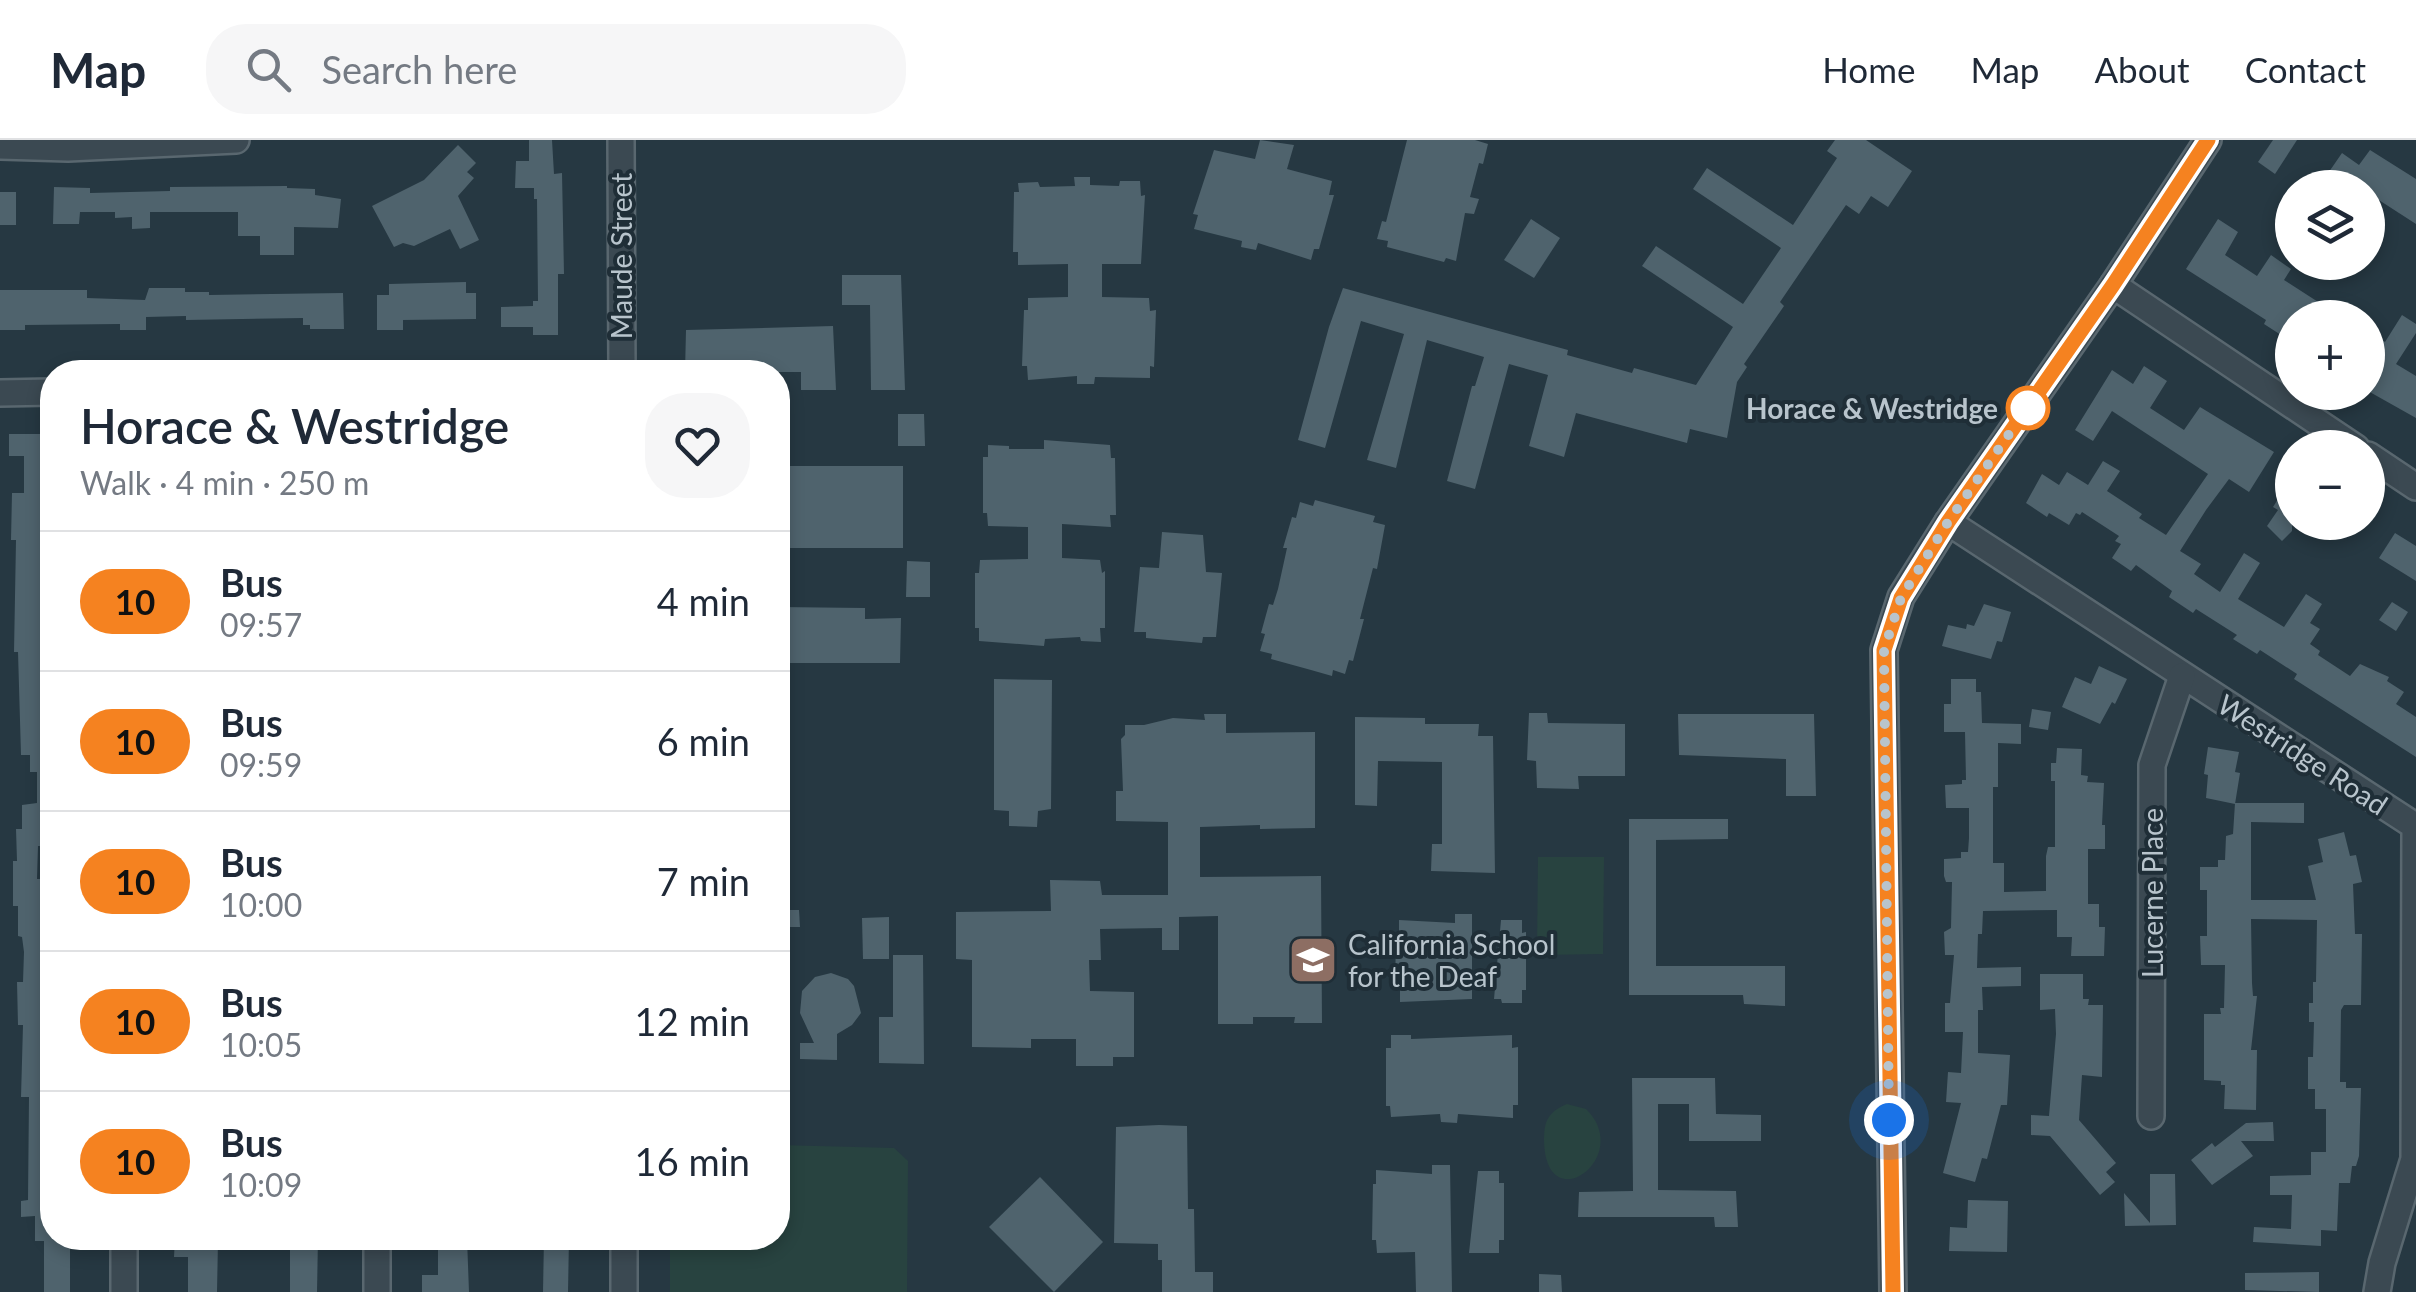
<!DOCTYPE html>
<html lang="en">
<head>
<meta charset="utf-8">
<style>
  body { margin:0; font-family:Lato,sans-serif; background:#f6f6f7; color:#1f2937; height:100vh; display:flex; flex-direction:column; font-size:38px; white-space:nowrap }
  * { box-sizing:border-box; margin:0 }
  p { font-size:32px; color:#747a83 }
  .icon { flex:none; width:55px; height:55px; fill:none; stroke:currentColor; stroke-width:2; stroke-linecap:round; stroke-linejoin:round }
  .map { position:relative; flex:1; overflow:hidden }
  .side { position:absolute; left:40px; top:220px; width:750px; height:890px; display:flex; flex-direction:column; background:#fff; border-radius:40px; box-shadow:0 5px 15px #0003 }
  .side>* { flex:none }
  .badge { padding:0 20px; border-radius:32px; font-size:35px; line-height:65px }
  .controls { position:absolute; left:2275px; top:30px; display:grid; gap:20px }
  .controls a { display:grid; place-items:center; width:110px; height:110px; border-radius:50%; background:#fff; box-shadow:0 5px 15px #0003; font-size:50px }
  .you { position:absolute; width:50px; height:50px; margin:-25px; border:8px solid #fff; border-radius:50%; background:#1a73e8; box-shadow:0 0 0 15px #1a73e833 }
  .map>.badge { position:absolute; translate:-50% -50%; box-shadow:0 0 0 5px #fff }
  .round { display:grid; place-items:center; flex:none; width:105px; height:105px; border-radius:40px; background:#f6f6f7 }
  .overview { display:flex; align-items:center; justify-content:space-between; height:170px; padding:0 40px }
  h1 { font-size:48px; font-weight:600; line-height:75px }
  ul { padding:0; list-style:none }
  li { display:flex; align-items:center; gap:30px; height:140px; padding:0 40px; border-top:2px solid #e0e1e3 }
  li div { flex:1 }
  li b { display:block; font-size:38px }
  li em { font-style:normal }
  li .badge { min-width:110px; font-weight:700; text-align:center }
  header { display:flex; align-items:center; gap:60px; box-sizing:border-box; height:140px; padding:0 50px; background:#fff; border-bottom:2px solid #e0e1e3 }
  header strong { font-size:48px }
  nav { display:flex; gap:55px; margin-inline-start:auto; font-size:35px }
  .search { width:700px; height:90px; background:#f6f6f7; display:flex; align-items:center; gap:25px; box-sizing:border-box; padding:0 35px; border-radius:40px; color:#747a83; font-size:38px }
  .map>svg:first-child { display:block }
</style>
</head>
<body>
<header>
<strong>Map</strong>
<div class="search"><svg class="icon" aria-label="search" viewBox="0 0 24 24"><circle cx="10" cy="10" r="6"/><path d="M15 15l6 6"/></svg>Search here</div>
<nav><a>Home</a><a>Map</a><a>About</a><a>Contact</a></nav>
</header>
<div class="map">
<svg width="2416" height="1152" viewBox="0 0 2416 1152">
  <rect width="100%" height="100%" fill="#263842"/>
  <g fill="#284340">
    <polygon points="1538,717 1604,717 1603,814 1537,815"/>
    <path d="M1567 964 1586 969C1635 1017 1545 1082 1544 1000 1544 981 1548 972 1567 964Z"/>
    <polygon points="778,1005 894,1008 908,1021 907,1152 670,1152 670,1098 778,1098"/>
  </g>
  <g fill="#4f636d">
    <polygon points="529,0 552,0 554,34 562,33 564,134 558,134 558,195 533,195 533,187 501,187 501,167 533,166 533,161 538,161 537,59 534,59 534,48 515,48 516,21 529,21"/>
    <polygon points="1260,0 1294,5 1287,29 1332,41 1329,55 1334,55 1319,109 1314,109 1311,120 1258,103 1256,110 1241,107 1242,101 1194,89 1198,75 1193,74 1214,10 1255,19"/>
    <polygon points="1407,0 1475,0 1488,4 1483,24 1479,23 1470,57 1479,59 1474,74 1465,73 1456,121 1446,118 1444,122 1387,107 1388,101 1377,99 1382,81 1386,82"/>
    <polygon points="1835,0 1866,0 1912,31 1888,67 1871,56 1859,74 1846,65 1780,162 1784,166 1744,224 1747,227 1737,242 1727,298 1690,289 1687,303 1576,273 1564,317 1529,306 1548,235 1509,224 1475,349 1447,341 1472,246 1475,246 1484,217 1427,200 1396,328 1367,320 1404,194 1361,181 1325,308 1298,300 1329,187 1343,148 1568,210 1567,215 1632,233 1634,228 1696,245 1733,187 1642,126 1656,106 1743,164 1781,108 1693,49 1707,28 1793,85 1837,18 1827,11"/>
    <polygon points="2273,0 2297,0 2275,34 2258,22"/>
    <polygon points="458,5 476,23 467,32 474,38 458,56 479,100 460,109 450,89 414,106 403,103 394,107 372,66 424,40"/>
    <polygon points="2370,10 2416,39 2416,84 2368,53 2368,48 2330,48 2322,42 2342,13 2359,25"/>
    <polygon points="1074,37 1090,37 1090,45 1119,46 1120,41 1140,41 1141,56 1145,55 1141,124 1102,124 1102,157 1149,158 1150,171 1156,170 1154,227 1150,226 1150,238 1095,237 1094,244 1077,244 1077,236 1028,240 1027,226 1022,226 1024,170 1028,170 1028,158 1068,157 1068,124 1018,125 1018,112 1013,112 1014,52 1019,52 1018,43 1038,42 1040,47 1075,46"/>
    <polygon points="287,46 287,48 315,49 315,55 341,59 338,88 294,87 294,115 260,115 260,96 238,96 238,72 150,72 150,88 132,89 132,77 115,78 115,72 80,72 79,84 53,84 54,47 90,48 90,53 170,51 170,47"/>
    <rect x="0" y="52" width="16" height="33"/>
    <polygon points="1531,79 1560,98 1534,138 1504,120"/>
    <polygon points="2218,79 2238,92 2225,115 2257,136 2271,115 2291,129 2284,140 2343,178 2292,178 2292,202 2264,184 2266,180 2186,129"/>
    <polygon points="842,135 901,135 905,250 871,250 870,165 842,165"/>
    <polygon points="466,142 466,153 476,153 476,179 403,180 403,190 377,190 377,155 389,155 389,144"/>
    <polygon points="149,148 185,148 185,152 209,152 209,155 343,153 344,189 310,189 310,185 303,185 303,178 186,180 186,176 146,177 146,190 120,190 120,184 25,185 25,190 0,190 0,150 87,150 87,158 145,160"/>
    <polygon points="2402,175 2416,184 2416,193 2396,224 2416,236 2416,278 2368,251 2368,190 2385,202"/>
    <polygon points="833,186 836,250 801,250 801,232 685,232 686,190"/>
    <polygon points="2144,226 2167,241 2150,268 2184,290 2200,267 2274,312 2249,352 2229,339 2206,370 2180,411 2201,424 2194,434 2220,452 2244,413 2260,423 2238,459 2284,487 2306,454 2322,464 2310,483 2320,489 2310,504 2320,511 2318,515 2350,536 2360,524 2389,537 2387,541 2404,552 2396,564 2416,577 2416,617 2294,539 2297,534 2260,510 2257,514 2233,499 2237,495 2196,469 2193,473 2169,457 2172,451 2136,425 2131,431 2112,418 2121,404 2115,401 2119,396 2082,372 2080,375 2076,373 2069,385 2049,373 2047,377 2026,363 2042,334 2059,345 2067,332 2088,345 2103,321 2120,331 2107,351 2142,374 2139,378 2166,395 2208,334 2112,271 2093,301 2075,290 2112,230 2133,244"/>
    <polygon points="898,274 924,274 925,306 898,306"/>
    <polygon points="9,294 41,294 41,300 52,300 52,429 46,429 46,481 52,481 52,706 38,706 37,739 52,739 52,1098 70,1098 70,1152 44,1152 44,1101 35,1101 35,1076 21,1077 21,1061 28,1060 29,957 21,957 23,885 18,885 17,842 23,842 24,812 22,797 18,796 18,766 13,766 13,721 17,721 16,689 22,689 22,665 37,663 37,632 30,632 30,615 21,615 18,512 14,512 16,400 11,400 12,353 24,353 24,316 9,316"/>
    <polygon points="1044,300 1110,305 1111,318 1115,318 1116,375 1110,375 1111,387 1062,384 1062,418 1100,420 1102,433 1105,431 1105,488 1100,488 1101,502 1081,501 1080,497 1045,499 1044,506 979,501 979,488 975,488 975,433 979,433 980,420 1028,419 1028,387 988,386 987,373 983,373 983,317 988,317 988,305 1009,306 1009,309 1044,309"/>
    <rect x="778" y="326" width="125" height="82"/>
    <polygon points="2292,337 2292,391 2282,401 2267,386 2278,370 2273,367"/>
    <polygon points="1315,360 1375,376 1373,382 1385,385 1377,429 1373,428 1360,479 1364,479 1353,521 1349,520 1345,534 1333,530 1332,536 1311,530 1271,519 1272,514 1260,511 1265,494 1261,493 1269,464 1273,465 1278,449 1287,408 1283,408 1292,377 1296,378 1300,362 1313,366"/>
    <polygon points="1162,392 1203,395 1206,432 1222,433 1216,497 1203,497 1202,503 1146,498 1146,492 1134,492 1140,427 1159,428"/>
    <polygon points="2395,393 2416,406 2416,441 2379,418"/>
    <polygon points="907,421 930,422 930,457 906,457"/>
    <polygon points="2392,462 2408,472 2396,491 2379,480"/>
    <polygon points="1984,464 2011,472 2002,502 1997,501 1991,519 1942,506 1948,485 1966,489 1967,484 1974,486"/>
    <polygon points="778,467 865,468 865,479 901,478 900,523 778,523"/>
    <polygon points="2099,526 2127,539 2115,564 2112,562 2100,584 2062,567 2075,537 2091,544"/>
    <polygon points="994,539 1052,540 1051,669 1038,671 1037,687 1009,686 1009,671 994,670"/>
    <polygon points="1951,539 1976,539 1976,552 1981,552 1982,583 2021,584 2021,604 1998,603 1998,647 1993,647 1993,723 2004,723 2004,752 2046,751 2046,716 2048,707 2055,707 2055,641 2051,641 2051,623 2056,623 2057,608 2082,609 2081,635 2088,636 2087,642 2104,643 2102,685 2105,685 2105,709 2088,709 2088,764 2099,764 2099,787 2105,787 2104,816 2071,816 2072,797 2057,797 2057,770 1983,771 1982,794 1978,794 1977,828 2021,827 2021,846 1982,847 1983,870 1978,870 1978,913 2010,915 2007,965 2001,965 1987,1019 1982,1018 1975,1042 1943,1033 1961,963 1946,962 1948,932 1961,933 1963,892 1945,892 1945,863 1950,863 1954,815 1945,815 1944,792 1951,788 1952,742 1946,742 1944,736 1944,719 1961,718 1961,712 1968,712 1969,698 1969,668 1946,668 1945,645 1962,644 1962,640 1966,640 1965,592 1944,592 1944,564 1951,564"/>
    <polygon points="2032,569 2051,572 2048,590 2029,587"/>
    <polygon points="1529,573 1547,573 1548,583 1625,584 1625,636 1578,636 1579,649 1537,648 1536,621 1527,620"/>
    <polygon points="1204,574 1226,574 1226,593 1315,592 1315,688 1260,689 1260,685 1200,687 1200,737 1321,736 1322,883 1294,883 1295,877 1253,877 1253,884 1218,884 1218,776 1179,777 1179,810 1162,810 1162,788 1100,789 1101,820 1089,820 1090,851 1134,852 1134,917 1113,917 1113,926 1076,926 1076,899 1031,899 1031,908 972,907 972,820 956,819 956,772 1051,771 1050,740 1100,741 1102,755 1168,755 1168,682 1116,681 1116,651 1123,651 1121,599 1125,595 1125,585 1144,585 1173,578 1205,580"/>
    <polygon points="1678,574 1814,574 1816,656 1786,656 1786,619 1679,615"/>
    <polygon points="1355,577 1425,578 1425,584 1479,584 1478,596 1493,596 1495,733 1431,731 1432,704 1442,704 1442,622 1378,621 1377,666 1355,665"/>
    <polygon points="2208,607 2239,612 2235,632 2240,633 2235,664 2206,658 2208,635 2204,634"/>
    <polygon points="2235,663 2304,663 2304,683 2251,682 2251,760 2316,760 2308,726 2323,722 2318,699 2344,692 2350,716 2356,715 2362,742 2353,744 2355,794 2362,794 2361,865 2344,865 2341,870 2340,942 2346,942 2346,948 2361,948 2359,1016 2356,1026 2352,1026 2350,1043 2339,1043 2337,1091 2321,1090 2321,1106 2253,1102 2254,1087 2291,1089 2292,1055 2270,1055 2270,1036 2311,1035 2311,1012 2326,1012 2326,969 2315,969 2315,949 2308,949 2308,917 2313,917 2314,882 2309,882 2309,863 2313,863 2313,842 2316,842 2317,780 2251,779 2252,843 2253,856 2257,856 2251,910 2257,910 2256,970 2224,969 2225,945 2221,945 2221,941 2204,940 2204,874 2221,874 2220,868 2224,868 2225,825 2201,825 2200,796 2207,796 2207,750 2200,750 2200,727 2218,727 2218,720 2225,720 2226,696 2233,694"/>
    <polygon points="1629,679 1728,679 1728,699 1656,700 1656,826 1785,826 1785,866 1744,864 1743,855 1629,855"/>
    <polygon points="779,770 799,770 800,787 779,787"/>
    <polygon points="1455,774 1472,774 1472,859 1400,862 1400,849 1395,850 1396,793 1399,793 1399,780 1455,783"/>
    <polygon points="889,777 889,819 863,819 862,778"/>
    <polygon points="1501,780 1522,780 1522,793 1526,792 1526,850 1522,850 1522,863 1502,863 1501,859 1494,859"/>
    <polygon points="893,815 923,815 924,924 879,923 879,877 893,877"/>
    <polygon points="831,833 848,839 854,846 861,873 852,885 837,894 837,920 800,919 800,903 814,903 800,873 802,851 815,837"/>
    <polygon points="2040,834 2083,834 2083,859 2089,859 2088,865 2103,865 2102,937 2082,935 2079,980 2116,1023 2106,1032 2115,1042 2100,1055 2050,996 2031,995 2031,975 2049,976 2056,894 2055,869 2040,870"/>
    <polygon points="1391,895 1411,895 1411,899 1512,895 1512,908 1518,907 1518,965 1513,965 1513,978 1458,974 1457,983 1441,982 1440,974 1391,977 1390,966 1386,966 1386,908 1391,908"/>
    <polygon points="1632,938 1715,938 1716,974 1761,975 1761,1001 1689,1001 1689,964 1658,964 1658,1050 1736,1051 1738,1087 1715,1087 1714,1077 1578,1077 1579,1052 1633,1051"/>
    <polygon points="2273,982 2274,1001 2241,1001 2253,1016 2212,1045 2191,1020 2212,1003 2215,1007 2246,983"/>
    <polygon points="1159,985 1187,986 1188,1069 1194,1069 1195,1132 1213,1132 1213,1152 1162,1152 1162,1120 1158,1120 1158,1104 1114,1103 1116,987"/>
    <polygon points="1432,1025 1450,1025 1452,1152 1416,1152 1415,1112 1377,1113 1376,1100 1372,1100 1373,1044 1376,1044 1376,1030 1432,1034"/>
    <polygon points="1478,1031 1499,1031 1499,1043 1504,1043 1504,1100 1499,1100 1499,1113 1469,1113"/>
    <polygon points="2150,1034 2175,1034 2176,1085 2125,1086 2124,1053 2150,1083"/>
    <polygon points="1040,1037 1103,1102 1054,1152 989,1087"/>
    <polygon points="1968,1060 2008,1061 2007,1112 1949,1111 1950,1087 1967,1088"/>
    <polygon points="175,1098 218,1101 217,1152 188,1152 188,1117 174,1117"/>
    <polygon points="290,1098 318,1098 317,1152 290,1152"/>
    <polygon points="438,1098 467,1098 469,1152 422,1152 422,1135 438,1135"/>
    <polygon points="544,1098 569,1098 568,1152 543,1152"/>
    <polygon points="2319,1132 2319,1152 2245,1150 2245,1133"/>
    <polygon points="1539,1134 1561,1135 1562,1152 1539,1152"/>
  </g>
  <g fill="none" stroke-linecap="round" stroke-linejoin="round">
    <g stroke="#59676f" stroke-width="30">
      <g id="minor">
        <polyline points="621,0 622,232"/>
        <polyline points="0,6 68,8 236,0"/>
        <polyline points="2113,145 2356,308"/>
        <polyline points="0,253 52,252"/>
        <polyline points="2368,315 2416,347"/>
        <polyline points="1948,382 2415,686 2414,1019 2382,1123 2377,1152"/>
        <polyline points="2151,976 2152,625 2182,536"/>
        <polyline points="124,1098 124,1152"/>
        <polyline points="624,1098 624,1152"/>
        <polyline points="377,1152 377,1098"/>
        <polyline points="1893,1152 1884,510 1901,457 1948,382 2113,145 2208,0"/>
      </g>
    </g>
    <use href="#minor" stroke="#3b4952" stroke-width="25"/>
  </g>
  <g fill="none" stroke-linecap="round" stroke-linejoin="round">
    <g stroke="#fff" stroke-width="22">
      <polyline id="line" points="1893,1152 1884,510 1901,458 1948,382 2113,145 2208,0"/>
    </g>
    <use href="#line" stroke="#f58220" stroke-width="15"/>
    <polyline stroke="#b8c4cc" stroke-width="10" stroke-dasharray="0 18" points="1889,980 1884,510 1901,458 1948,382 2030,264 2028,268"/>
  </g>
  <defs>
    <g id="school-square" transform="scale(2.5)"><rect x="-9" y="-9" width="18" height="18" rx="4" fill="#8d6e63" stroke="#1f2e37"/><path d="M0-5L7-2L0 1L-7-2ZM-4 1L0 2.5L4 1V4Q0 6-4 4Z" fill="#fff"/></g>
  </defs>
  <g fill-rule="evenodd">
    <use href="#school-square" x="1313" y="820"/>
  </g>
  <circle fill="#fff" stroke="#f58220" stroke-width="5" cx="2028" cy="268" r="20"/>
  <g text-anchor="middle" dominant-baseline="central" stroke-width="8" stroke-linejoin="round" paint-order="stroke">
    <g font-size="28" fill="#b8c4cc" stroke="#1f2e37">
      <text transform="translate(621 116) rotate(-90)">Maude Street</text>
      <text transform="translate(2303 614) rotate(33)">Westridge Road</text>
      <text transform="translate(2152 753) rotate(-90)">Lucerne Place</text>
    </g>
    <g font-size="28" font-weight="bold" fill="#b8c4cc" stroke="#1f2e37" text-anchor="end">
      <text x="1998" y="268">Horace &amp; Westridge</text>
    </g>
    <g font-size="28" fill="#b8c4cc" stroke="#1f2e37" text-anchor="start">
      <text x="1348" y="804">California School<tspan x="1348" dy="32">for the Deaf</tspan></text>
    </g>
  </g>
</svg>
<div class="controls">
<a><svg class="icon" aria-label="layers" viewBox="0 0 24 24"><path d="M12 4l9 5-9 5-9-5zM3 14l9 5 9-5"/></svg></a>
<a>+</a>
<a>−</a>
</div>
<div class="you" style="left:1889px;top:980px"></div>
<section class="side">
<div class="overview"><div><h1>Horace &amp; Westridge</h1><p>Walk · 4 min · 250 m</p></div><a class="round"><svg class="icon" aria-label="heart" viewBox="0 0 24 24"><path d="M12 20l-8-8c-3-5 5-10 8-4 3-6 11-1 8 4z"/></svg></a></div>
<ul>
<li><span class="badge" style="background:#f58220;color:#111">10</span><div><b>Bus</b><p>09:57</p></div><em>4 min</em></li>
<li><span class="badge" style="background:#f58220;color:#111">10</span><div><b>Bus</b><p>09:59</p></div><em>6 min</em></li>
<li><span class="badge" style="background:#f58220;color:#111">10</span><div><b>Bus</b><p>10:00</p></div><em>7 min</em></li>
<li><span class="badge" style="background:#f58220;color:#111">10</span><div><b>Bus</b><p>10:05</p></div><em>12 min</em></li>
<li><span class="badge" style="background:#f58220;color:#111">10</span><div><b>Bus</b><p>10:09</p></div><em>16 min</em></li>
</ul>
</section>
</div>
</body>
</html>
